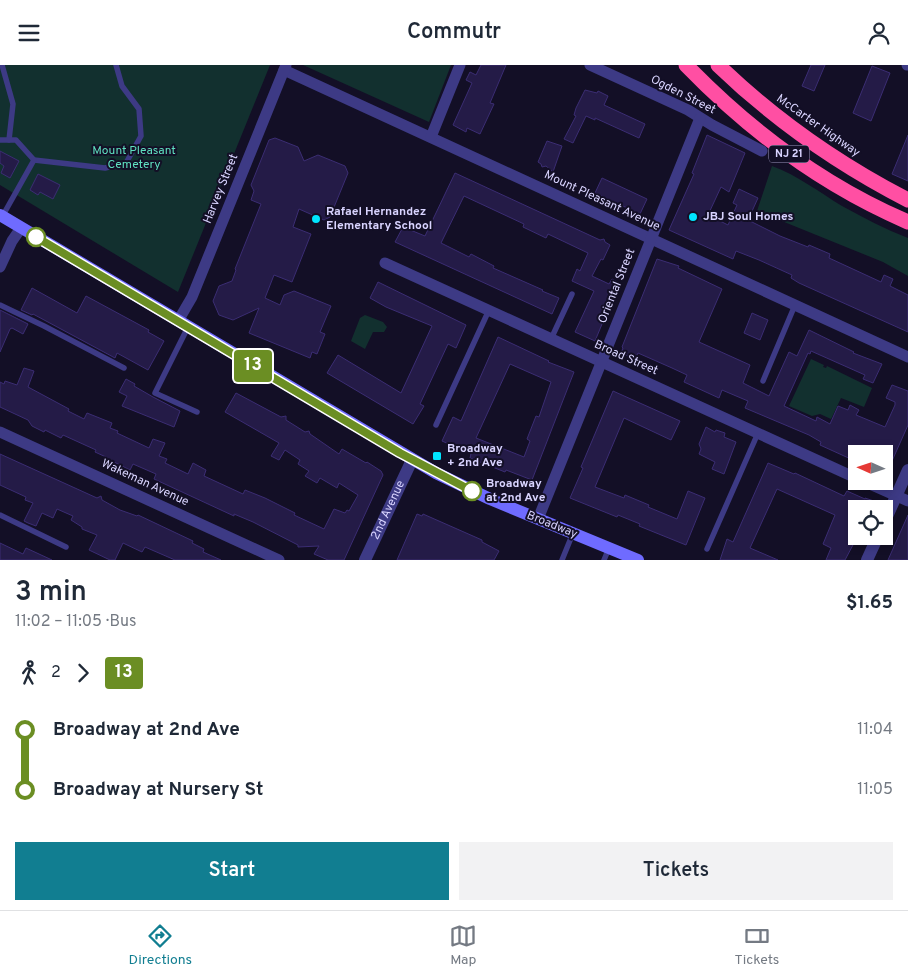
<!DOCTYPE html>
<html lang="en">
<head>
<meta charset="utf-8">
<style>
  body { margin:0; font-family:Overpass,sans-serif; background:#f2f2f3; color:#1f2937; height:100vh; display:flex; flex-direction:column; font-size:19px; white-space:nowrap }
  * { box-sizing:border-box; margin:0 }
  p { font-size:16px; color:#747a83 }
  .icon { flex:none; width:28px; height:28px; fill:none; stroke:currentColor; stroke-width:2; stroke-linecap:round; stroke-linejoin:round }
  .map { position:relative; height:495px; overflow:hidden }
  .side { display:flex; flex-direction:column; background:#fff; flex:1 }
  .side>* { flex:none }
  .badge { padding:0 10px; border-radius:4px; font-size:18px; line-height:32px }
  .needle { width:32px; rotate:273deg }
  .buttons { position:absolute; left:848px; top:380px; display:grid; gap:10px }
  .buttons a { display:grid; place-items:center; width:45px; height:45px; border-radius:0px; background:#fff; box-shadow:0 2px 8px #0003; font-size:25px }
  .map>.badge { position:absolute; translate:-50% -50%; box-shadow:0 0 0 2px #fff }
  .legs { display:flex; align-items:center; gap:8px; height:55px; padding:0 15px; font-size:16px }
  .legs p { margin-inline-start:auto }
  .overview { display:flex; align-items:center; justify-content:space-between; height:85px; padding:0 15px }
  h1 { font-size:28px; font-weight:600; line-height:38px }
  .cta { display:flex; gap:10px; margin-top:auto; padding:10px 15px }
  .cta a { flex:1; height:58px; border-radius:0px; background:#117e91; color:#fff; font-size:20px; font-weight:600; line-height:58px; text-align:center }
  .cta a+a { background:#f2f2f3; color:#1f2937 }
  ul { padding:0 15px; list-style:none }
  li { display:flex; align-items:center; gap:18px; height:60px; font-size:19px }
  li i { display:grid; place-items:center; width:8px; height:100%; margin:0 6px; background:currentColor }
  li i::after { content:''; width:12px; height:12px; margin:-6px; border:4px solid; border-radius:50%; background:#fff }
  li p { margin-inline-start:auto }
  li:first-child i { background:linear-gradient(#0000 50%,currentColor 0) }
  li:last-child i { background:linear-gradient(currentColor 50%,#0000 0) }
  header { display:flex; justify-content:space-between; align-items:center; height:65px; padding:0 15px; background:#fff; font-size:22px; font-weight:600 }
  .dock { display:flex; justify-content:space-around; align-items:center; height:70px; border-top:1px solid #e0e1e3; background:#fff; font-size:14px; color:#747a83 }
  .dock a { display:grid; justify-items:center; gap:2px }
  .dock .selected { color:#117e91 }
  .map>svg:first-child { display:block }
</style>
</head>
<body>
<header><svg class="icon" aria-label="menu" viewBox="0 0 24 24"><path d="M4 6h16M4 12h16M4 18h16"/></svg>Commutr<svg class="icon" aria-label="person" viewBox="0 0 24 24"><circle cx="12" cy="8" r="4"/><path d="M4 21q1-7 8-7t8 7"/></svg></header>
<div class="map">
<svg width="908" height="495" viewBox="0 0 908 495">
  <rect width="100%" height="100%" fill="#130f26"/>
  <g fill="#12302f">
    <polygon points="0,0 270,0 178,227 0,120"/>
    <polygon points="303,0 451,0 429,57"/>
    <path d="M772 101C797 110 819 127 842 141 864 153 885 164 908 173V211L883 197 757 146Z"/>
    <polygon points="365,250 383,257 387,262 384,267 373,267 365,284 351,276 360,253"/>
    <polygon points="811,294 824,300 823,302 826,303 827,301 872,323 864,342 841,333 831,354 820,349 812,351 789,341"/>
  </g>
  <g fill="#241b47" stroke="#3b2d73" fill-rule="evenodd">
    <polygon points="481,0 506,0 490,38 494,39 480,69 467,63 466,67 453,60 472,18 466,15 470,7 476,10"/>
    <polygon points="811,0 825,0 814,26 802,21"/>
    <polygon points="872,1 890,8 871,56 853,48"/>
    <polygon points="585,25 597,28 598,26 608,31 604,40 645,59 639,73 595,53 595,55 586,51 573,78 564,74 576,51 574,50 576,43"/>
    <polygon points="707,70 745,88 729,127 721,122 708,150 728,160 737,140 733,138 739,124 758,133 748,155 780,171 808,182 809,180 830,189 829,193 881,217 884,210 893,214 890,221 908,230 908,267 799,218 791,213 792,210 759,195 736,186 733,194 669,165 694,109 692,108"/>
    <polygon points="908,70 908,116 892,109"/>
    <polygon points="275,73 298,82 304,96 318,90 345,101 348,108 330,152 324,155 299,144 293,162 311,169 292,217 274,210 265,233 280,240 284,230 294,226 331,241 320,267 325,269 317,289 312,287 310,293 249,268 259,243 233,255 219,250 213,236 219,221 232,216 236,205 235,204 261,139 251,135 254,126 251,120 269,75"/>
    <polygon points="547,76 562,81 553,107 546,101 542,102 541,99 538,97"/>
    <polygon points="0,86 19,96 10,113 1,108 4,101 0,98"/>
    <polygon points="455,108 587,169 600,175 604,174 605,177 610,180 603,195 601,194 592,211 609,219 612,214 619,218 595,276 575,267 594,226 572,216 577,204 580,206 588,188 548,169 546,173 523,162 524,159 464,131 441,178 469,192 471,189 494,201 493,203 543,225 542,226 559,233 552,249 395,177 403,162 425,171"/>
    <polygon points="38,109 60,120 53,134 40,127 38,130 30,125"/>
    <polygon points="602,113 647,134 640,149 595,128"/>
    <polygon points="657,194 679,201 678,203 722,224 699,277 750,300 743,318 769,331 789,287 797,291 809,265 854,287 853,288 882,299 873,318 863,314 865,310 811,286 810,289 808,288 784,341 816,356 817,352 830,359 838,341 848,345 850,340 859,345 856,350 885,362 895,340 895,337 886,333 892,320 908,326 908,360 884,414 884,389 856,389 853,395 820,380 821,377 809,370 745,343 748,336 722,325 719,333 684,317 687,310 672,303 638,288 635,294 621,288 623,283 622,282"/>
    <polygon points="378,217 466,260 456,283 448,279 420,339 424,341 413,359 327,308 338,290 401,328 432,261 386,242 370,233"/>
    <polygon points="32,223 77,248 86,231 149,265 148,267 164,276 148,305 117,288 115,293 33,249 32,250 21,245"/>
    <polygon points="0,245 28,259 23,269 12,263 10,264 0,287"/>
    <polygon points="752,248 768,255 760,275 744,268"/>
    <path d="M498 272 549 296 548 297 574 307 532 415 506 405 505 407 470 393 471 389 442 376 453 352 461 356ZM510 299 551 317 539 352 536 351 527 374 530 376 524 392 476 373Z"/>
    <polygon points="24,303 34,306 28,322 69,344 68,346 84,354 87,348 112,358 110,363 118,366 117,368 149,383 153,374 165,378 159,391 167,394 165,398 188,409 193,398 206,405 204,411 243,429 245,425 265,433 295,448 294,450 324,464 334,444 345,448 347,445 349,446 358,430 339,418 337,423 320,413 317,418 305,411 309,406 298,399 300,395 285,385 279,395 271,391 279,378 225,347 236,328 281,352 286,351 286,355 305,367 309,366 310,369 339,389 342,384 366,398 367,397 381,406 383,410 344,495 328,495 314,489 319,481 298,482 298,480 253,457 234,449 234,451 154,414 156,409 133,399 130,405 106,393 106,392 95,387 96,385 63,370 61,373 45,365 44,367 32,361 28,355 0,342 0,317 4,319 5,316 17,320"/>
    <polygon points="126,314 135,319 134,321 153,332 180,346 174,362 122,341 127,331 119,327"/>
    <polygon points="613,326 680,356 671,375 624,353 595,422 624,433 625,430 649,440 648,442 677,454 688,426 705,433 686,480 639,461 640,459 618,450 617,452 570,433 583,403 581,402"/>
    <polygon points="706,362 715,367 716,365 725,368 724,372 736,377 724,409 712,404 715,397 699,389 701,384 699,379"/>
    <polygon points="0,389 97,433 101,431 102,435 120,445 137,451 138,450 193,476 192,478 204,484 203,487 221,495 175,495 145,482 142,487 123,478 115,495 110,495 89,485 97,470 82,464 82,462 71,455 73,451 57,444 53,453 42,448 36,461 28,458 24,456 33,438 25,435 26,432 0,420"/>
    <polygon points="768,398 794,409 795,408 844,431 847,426 865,434 865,433 874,436 870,444 856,444 856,470 853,477 854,478 845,495 826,495 831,483 823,479 835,450 777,424 750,483 778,495 720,495 727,474 733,477"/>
    <polygon points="417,449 422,451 423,449 482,475 482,477 499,486 494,495 397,495"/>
    <polygon points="908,450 908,495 888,495"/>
    <polygon points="0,478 23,489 26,483 52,495 0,495"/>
  </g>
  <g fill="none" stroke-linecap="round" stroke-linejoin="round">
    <g stroke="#3d3a85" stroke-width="5.5">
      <polyline points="2,0 13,39 9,75"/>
      <polyline points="0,75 16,75 34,95 105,103 126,98 141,71 139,44 122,21 116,0"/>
      <polyline points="2,152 34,95"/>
      <polyline points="0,240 44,261 124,303"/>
      <polyline points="188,262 155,328 197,347"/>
      <polyline points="551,274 572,229"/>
      <polyline points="763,316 795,240"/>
      <polyline points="436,360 489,245"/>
      <polyline points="0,450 66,482"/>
      <polyline points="707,484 758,368"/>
      <polyline points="562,495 573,468"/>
      <polyline points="604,495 609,483"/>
    </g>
    <g stroke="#3d3a85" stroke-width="11">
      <polyline points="590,0 688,45 712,60 762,86"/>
      <polyline points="907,0 908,0"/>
      <polyline points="284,5 908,292"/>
      <polyline points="431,72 460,0"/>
      <polyline points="385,198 856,413"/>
      <polyline points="0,202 12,176 21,163"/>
      <polyline points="178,256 192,232 286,0"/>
      <polyline points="0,367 279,495"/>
      <polyline points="863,416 908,436"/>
      <polyline points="538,454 700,53"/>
    </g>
    <g stroke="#3d3a85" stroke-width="12">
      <polyline points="884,458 908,405"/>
      <path id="s1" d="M365 495 412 395"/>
      <polyline points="867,495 878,471"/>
    </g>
    <polyline stroke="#6f6bff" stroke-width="12" points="0,150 436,408 490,434 638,495"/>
    <g stroke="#ff4fa3" stroke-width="15">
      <path d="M686 0C749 65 824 121 908 157"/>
      <path d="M718 0C775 55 838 99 908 135"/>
    </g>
  </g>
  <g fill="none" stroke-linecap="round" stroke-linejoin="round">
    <g stroke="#fff" stroke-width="11">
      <polyline id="line-1" points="36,172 400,388 472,426"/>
    </g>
    <use href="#line-1" stroke="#6b8e23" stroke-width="8"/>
  </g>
  <g fill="#00e5ff" stroke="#130f26" stroke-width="2">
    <circle cx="693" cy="152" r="5"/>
    <circle cx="316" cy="154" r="5"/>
    <rect x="432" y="386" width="10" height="10" rx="2.5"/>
  </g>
  <g fill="#fff" stroke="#6b8e23" stroke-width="2.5">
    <circle cx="36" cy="172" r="9"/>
    <circle cx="472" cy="426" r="9"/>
  </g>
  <g text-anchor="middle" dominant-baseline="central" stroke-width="4" stroke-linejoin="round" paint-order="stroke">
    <rect fill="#130f26" stroke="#9e99be" stroke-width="1" x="769" y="80.5" width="40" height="17" rx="4"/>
    <g font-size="11" font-weight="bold" fill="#d9d4ff">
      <text x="789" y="89">NJ 21</text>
    </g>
    <g font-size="12" fill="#d9d4ff" stroke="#130f26">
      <text transform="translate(683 30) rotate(27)">Ogden Street</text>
      <text transform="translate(818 61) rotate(35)">McCarter Highway</text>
      <text transform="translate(221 124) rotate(-68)">Harvey Street</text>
      <text transform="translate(602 136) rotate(25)">Mount Pleasant Avenue</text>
      <text transform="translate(617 221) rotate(-68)">Oriental Street</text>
      <text transform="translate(626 293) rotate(24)">Broad Street</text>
      <text transform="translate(145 418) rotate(25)">Wakeman Avenue</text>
      <text stroke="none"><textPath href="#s1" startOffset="55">2nd Avenue</textPath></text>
      <text transform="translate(552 460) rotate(22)">Broadway</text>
    </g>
    <g font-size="12" fill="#5fe0c0" stroke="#130f26">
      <text x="134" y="86">Mount Pleasant<tspan x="134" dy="14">Cemetery</tspan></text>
    </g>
    <g font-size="12" font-weight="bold" fill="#d9d4ff" stroke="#130f26" text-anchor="start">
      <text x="326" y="147">Rafael Hernandez<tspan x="326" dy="14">Elementary School</tspan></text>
      <text x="703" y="152">JBJ Soul Homes</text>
      <text x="447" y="384">Broadway<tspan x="447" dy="14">+ 2nd Ave</tspan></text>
    </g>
    <g font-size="12" font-weight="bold" fill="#d9d4ff" stroke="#130f26" text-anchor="start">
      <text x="486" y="419">Broadway<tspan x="486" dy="14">at 2nd Ave</tspan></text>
    </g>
  </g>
</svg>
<div class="buttons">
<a><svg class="needle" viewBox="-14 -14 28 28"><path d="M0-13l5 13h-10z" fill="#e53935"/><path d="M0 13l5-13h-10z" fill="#747a83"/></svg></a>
<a><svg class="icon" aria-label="locate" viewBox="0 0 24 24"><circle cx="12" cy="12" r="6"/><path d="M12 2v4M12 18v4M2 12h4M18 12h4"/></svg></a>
</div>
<b class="badge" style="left:253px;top:301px;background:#6b8e23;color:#fff">13</b>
</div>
<section class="side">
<div class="overview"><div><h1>3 min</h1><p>11:02 – 11:05 · Bus</p></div><b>$1.65</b></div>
<div class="legs"><svg class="icon" aria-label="walk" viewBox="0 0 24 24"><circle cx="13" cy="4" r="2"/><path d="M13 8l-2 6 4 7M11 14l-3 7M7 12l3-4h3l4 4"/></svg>2<svg class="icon" aria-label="forward" viewBox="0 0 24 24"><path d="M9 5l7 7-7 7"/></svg><b class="badge" style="background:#6b8e23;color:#fff">13</b></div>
<ul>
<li><i style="color:#6b8e23"></i><b>Broadway at 2nd Ave</b><p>11:04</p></li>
<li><i style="color:#6b8e23"></i><b>Broadway at Nursery St</b><p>11:05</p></li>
</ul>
<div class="cta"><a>Start</a><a>Tickets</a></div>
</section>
<nav class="dock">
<a class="selected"><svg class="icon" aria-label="directions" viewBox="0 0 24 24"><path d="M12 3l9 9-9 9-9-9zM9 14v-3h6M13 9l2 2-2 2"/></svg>Directions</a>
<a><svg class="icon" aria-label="map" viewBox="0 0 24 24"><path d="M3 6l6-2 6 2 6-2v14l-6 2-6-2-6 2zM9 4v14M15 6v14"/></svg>Map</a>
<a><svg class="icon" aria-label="tickets" viewBox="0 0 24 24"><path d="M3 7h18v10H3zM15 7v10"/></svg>Tickets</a>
</nav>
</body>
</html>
